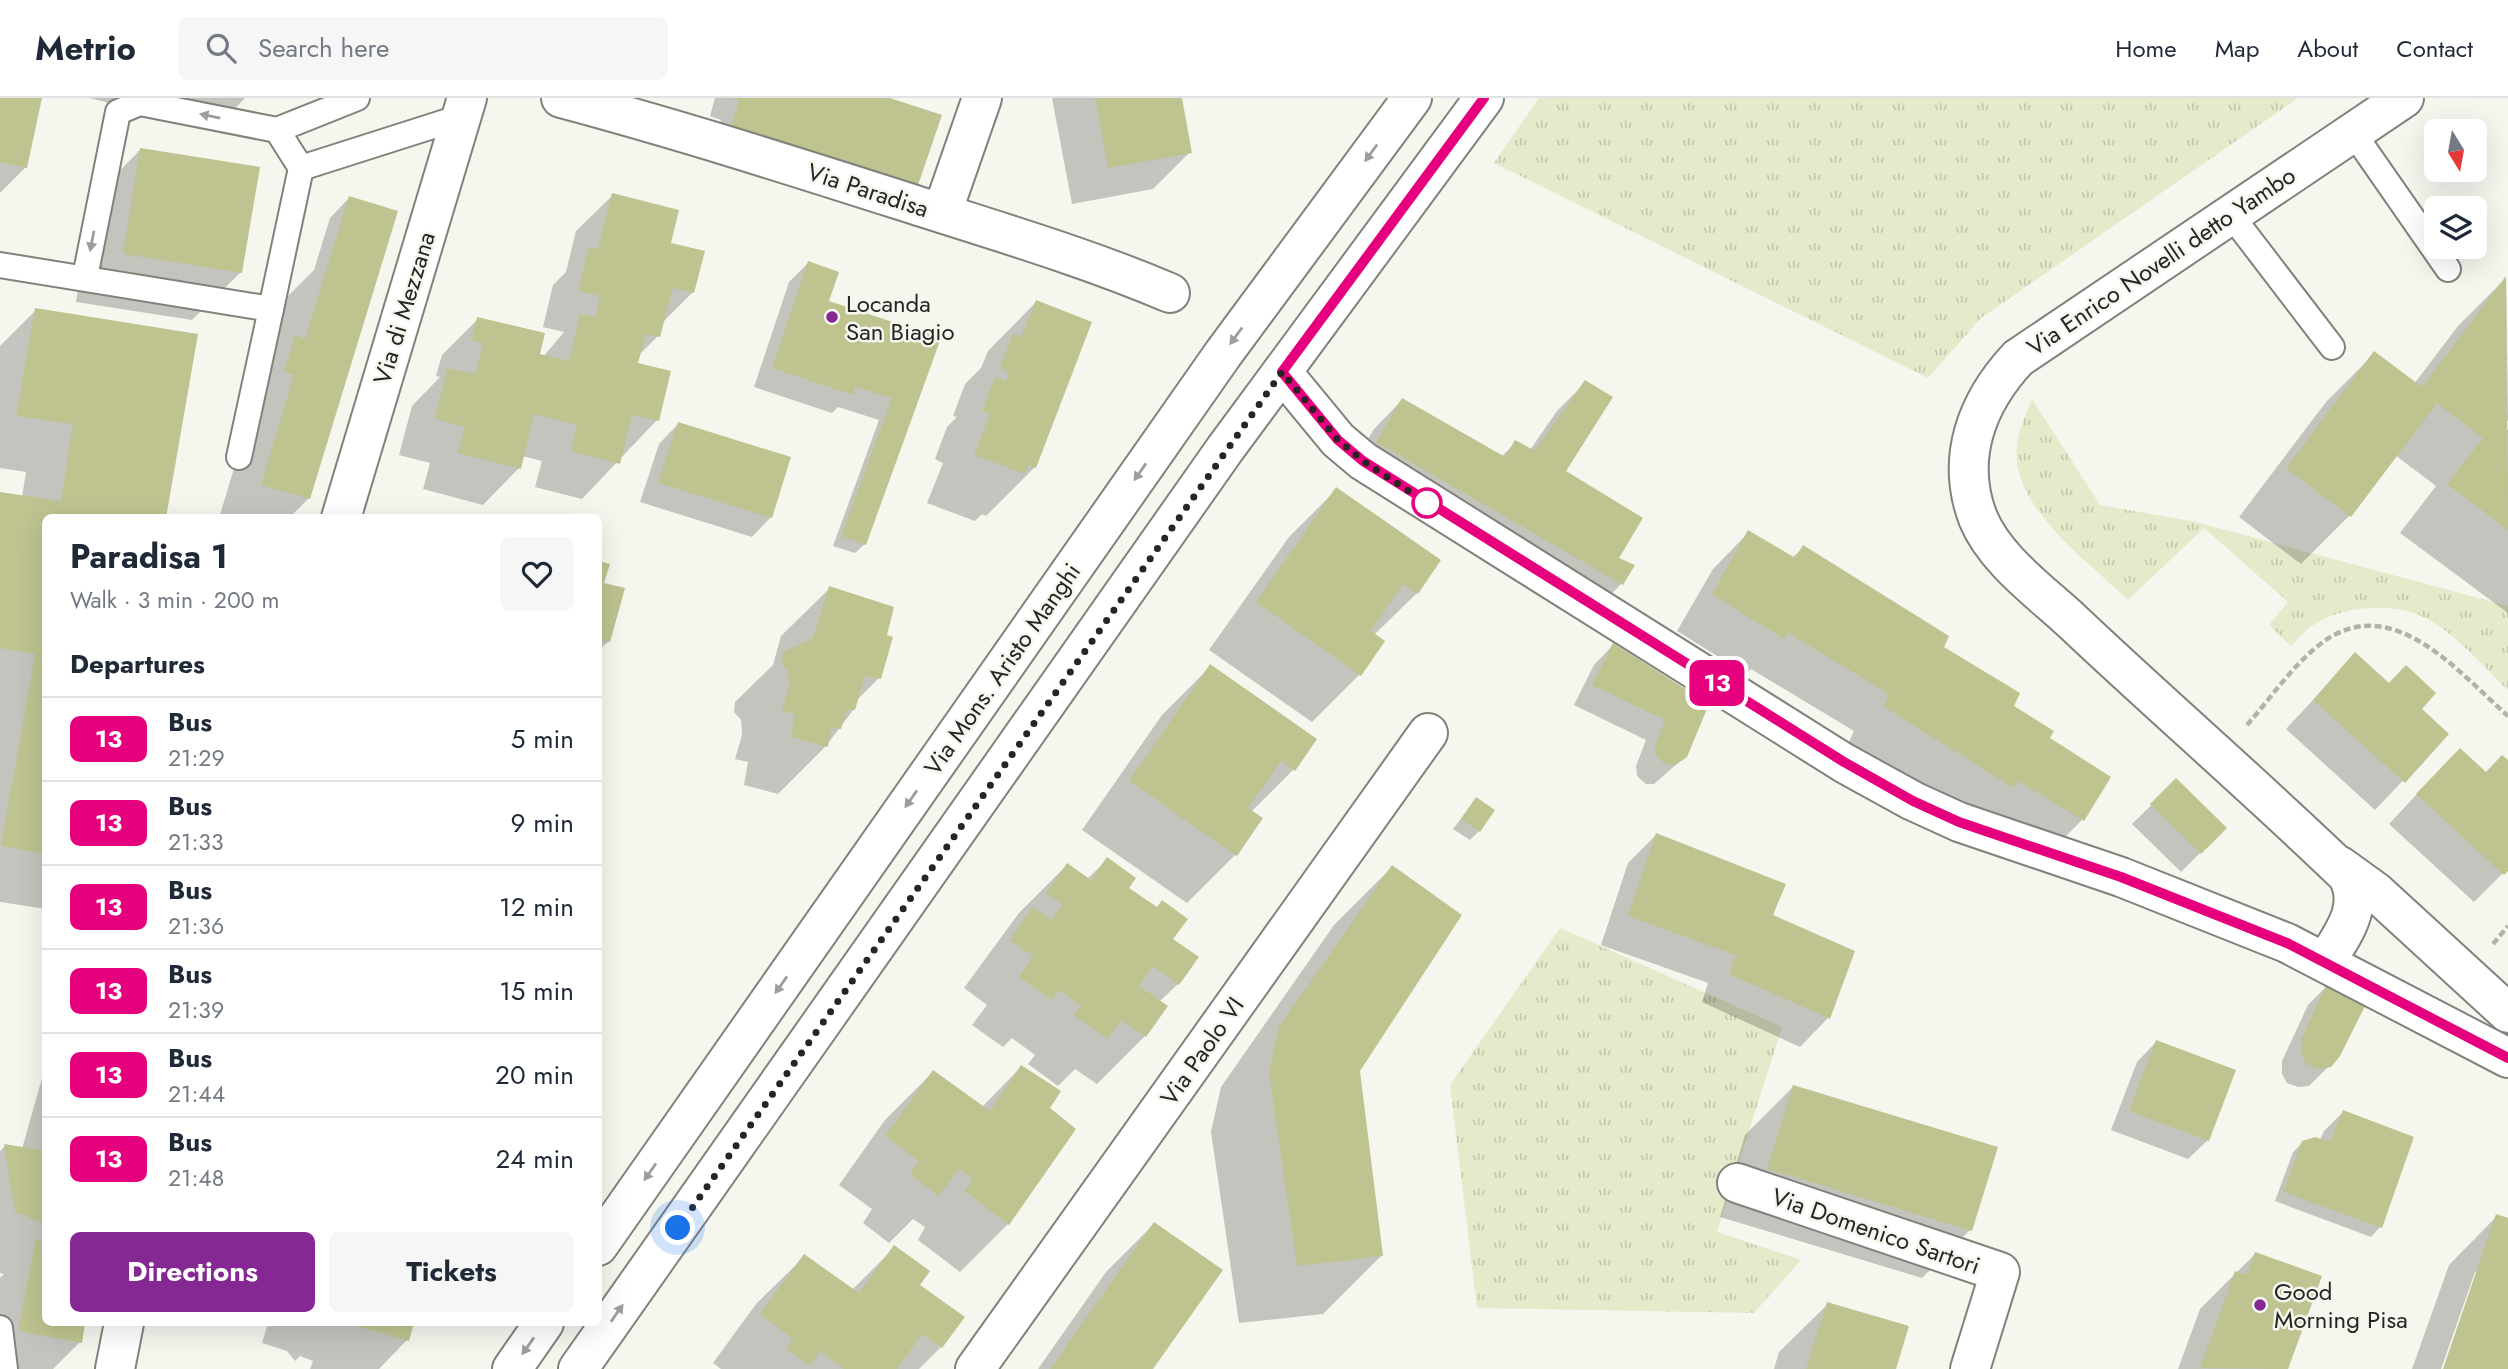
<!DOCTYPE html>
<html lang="en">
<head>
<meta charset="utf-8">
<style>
  body { margin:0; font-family:Jost,sans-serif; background:#f6f6f7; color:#1f2937; height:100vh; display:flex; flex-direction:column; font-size:26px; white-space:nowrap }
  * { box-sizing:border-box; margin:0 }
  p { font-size:23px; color:#747a83 }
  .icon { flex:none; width:38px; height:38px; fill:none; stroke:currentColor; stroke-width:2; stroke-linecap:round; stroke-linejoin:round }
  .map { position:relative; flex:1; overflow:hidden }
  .drawer { position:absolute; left:42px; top:416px; width:560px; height:812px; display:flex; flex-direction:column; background:#fff; border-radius:10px; box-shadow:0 7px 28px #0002 }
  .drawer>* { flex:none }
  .badge { padding:0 14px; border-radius:10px; font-size:24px; line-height:46px }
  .needle { width:46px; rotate:169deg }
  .tools { position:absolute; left:2424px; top:21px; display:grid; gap:14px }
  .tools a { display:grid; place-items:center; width:63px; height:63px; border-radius:10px; background:#fff; box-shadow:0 7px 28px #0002; font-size:35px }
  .you { position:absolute; width:35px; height:35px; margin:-18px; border:5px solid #fff; border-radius:50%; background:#1a73e8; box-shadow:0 0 0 10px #1a73e833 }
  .map>.badge { position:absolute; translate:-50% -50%; box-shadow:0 0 0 4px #fff }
  h2 { padding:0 28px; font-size:26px; line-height:63px }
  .round { display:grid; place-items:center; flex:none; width:74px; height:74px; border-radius:10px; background:#f6f6f7 }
  .summary { display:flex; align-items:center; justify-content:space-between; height:119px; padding:0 28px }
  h1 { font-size:33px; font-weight:700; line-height:52px }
  .cta { display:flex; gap:14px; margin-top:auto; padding:14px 28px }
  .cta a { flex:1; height:80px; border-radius:10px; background:#852893; color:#fff; font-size:28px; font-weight:700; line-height:80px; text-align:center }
  .cta a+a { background:#f6f6f7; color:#1f2937 }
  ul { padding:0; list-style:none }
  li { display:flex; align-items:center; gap:21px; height:84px; padding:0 28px; border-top:2px solid #e0e1e3 }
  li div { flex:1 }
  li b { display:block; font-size:26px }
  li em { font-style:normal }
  li .badge { min-width:77px; font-weight:700; text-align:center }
  header { display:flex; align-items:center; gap:42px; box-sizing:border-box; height:98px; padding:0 35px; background:#fff; border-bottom:2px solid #e0e1e3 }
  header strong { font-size:33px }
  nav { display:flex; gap:38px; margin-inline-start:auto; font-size:24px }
  .search { width:490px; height:63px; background:#f6f6f7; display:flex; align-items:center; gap:18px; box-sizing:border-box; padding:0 24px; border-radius:10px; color:#747a83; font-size:26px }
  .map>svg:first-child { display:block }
</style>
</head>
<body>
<header>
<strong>Metrio</strong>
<div class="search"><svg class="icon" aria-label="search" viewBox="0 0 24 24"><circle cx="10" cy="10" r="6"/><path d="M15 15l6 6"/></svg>Search here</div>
<nav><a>Home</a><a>Map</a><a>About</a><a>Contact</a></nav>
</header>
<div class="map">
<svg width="2508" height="1271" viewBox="0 0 2508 1271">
  <defs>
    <pattern id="grass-tufts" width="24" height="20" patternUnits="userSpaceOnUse" patternTransform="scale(1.75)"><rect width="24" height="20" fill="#e6e9ca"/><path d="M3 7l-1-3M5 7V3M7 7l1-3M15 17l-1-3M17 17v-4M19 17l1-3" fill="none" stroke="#c5c8ad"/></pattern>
  </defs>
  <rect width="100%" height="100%" fill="#f5f6ee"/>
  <g fill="url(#grass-tufts)">
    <polygon points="1539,0 2298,0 1981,220 1928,280 1494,65"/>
    <path d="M2032 301 2100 407 2196 424 2508 508V592C2483 568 2456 536 2426 520 2396 504 2343 507 2315 526 2306 531 2298 541 2291 548L2269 527 2288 504 2204 430 2128 502C2092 467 2023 417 2017 364 2014 342 2024 321 2032 301Z"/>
    <polygon points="1560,830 1782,929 1717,1134 1801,1162 1754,1215 1477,1210 1450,987"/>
  </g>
  <g fill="#0003">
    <polygon points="0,0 40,0 26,69 0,95"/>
    <polygon points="89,0 245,0 216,31"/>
    <polygon points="715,0 884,0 713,48 721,22 710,18"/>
    <polygon points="1052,0 1180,0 1190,54 1153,91 1072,106"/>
    <polygon points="140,52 241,174 192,222 76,204 92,101"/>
    <polygon points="613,97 669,146 693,194 662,225 658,238 638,258 636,266 657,322 582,401 535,389 542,363 522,358 519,370 483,407 423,391 430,365 399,357 412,308 440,279 436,278 442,257 478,221 543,259 564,234 543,229 553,187 566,174 576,133"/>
    <polygon points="349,100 309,400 289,420 219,420 285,201 314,172 330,120"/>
    <polygon points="808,165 827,204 939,241 865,446 855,455 833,448 879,322 838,309 832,315 754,289 789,184"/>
    <polygon points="2506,180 2508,322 2503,328 2508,332 2508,515 2400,435 2436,388 2395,357 2349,418 2301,466 2239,419 2326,304 2374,256 2414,286 2458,228"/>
    <polygon points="1036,204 1035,369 986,418 982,416 975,423 927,405 943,365 935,361 947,329 957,319 953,318 965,286 981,270 988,253"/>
    <polygon points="36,212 164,420 46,420 46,811 0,804 0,396 22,399 26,374 0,370 0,248"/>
    <polygon points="1586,284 1563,374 1616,461 1632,468 1621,486 1593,515 1349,373 1374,331 1402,302 1501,359 1516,344 1530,352 1557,313"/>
    <polygon points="678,326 771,419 752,439 640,404 659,346"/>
    <polygon points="1337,391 1417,495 1374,537 1360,576 1312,624 1209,552 1289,439"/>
    <polygon points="1749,434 1792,460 1803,450 2048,640 2108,679 2082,722 2046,758 1848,646 1854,633 1751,571 1746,576 1677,533 1713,471"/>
    <polygon points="598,465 609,543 598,553"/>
    <polygon points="830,490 885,538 879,580 856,603 854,611 826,648 778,696 744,687 748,664 735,661 742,637 741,622 734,614 735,604 773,567 781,538"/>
    <polygon points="1613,547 1707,607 1686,658 1654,686 1646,686 1637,678 1636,668 1646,642 1574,607 1594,567"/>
    <polygon points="2355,557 2447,636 2375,712 2286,631"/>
    <polygon points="1210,569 1293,672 1251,714 1236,756 1187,805 1082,732 1162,617"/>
    <polygon points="2508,664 2508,770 2474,804 2389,726 2431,681 2485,676"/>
    <polygon points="2176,683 2225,730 2181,774 2132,726"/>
    <polygon points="1476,701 1479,733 1470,742 1453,731"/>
    <polygon points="1656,737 1771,818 1853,854 1828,920 1800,949 1702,904 1708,885 1601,847 1628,765"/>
    <polygon points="1107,762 1171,842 1178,886 1159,904 1145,938 1097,986 1075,971 1058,988 1028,966 1035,957 1012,940 1003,949 972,927 987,907 964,890 1019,815 1067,767 1087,781"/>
    <polygon points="1392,769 1358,973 1381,1158 1323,1216 1239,1225 1211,1034 1221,989 1334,827"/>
    <polygon points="2328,887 2329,968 2309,988 2298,989 2287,985 2282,976 2282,963 2308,907"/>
    <polygon points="2156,944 2208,1042 2188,1061 2111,1032 2137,964"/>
    <polygon points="46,966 46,1225 84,1225 80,1244 53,1271 0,1271 0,1180 4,1176 0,1175 0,1053 5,1048 22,1051"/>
    <polygon points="1021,969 1048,1010 1008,1126 960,1174 918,1142 925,1129 913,1121 889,1145 863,1125 872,1111 839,1087 885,1022 933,974 982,1009"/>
    <polygon points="1793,989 1970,1132 1922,1180 1720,1119 1745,1037"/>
    <polygon points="2343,1014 2380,1129 2371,1139 2275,1103 2293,1054 2303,1044 2320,1042 2324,1033"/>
    <polygon points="2497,1118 2508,1122 2508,1271 2445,1271 2478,1174 2475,1174 2441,1271 2412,1271 2449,1167"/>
    <polygon points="1154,1126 1150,1271 1038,1271 1106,1174"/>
    <polygon points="894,1150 918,1187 963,1219 941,1249 919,1271 721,1271 713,1265 756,1206 805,1158 852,1192"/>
    <polygon points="2255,1156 2320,1179 2286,1271 2178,1271 2200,1211"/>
    <polygon points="1828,1206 1894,1271 1774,1271 1779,1254"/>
    <polygon points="268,1225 413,1225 407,1242 379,1271 310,1271 313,1263 300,1258 295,1263 287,1253 262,1245"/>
  </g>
  <g fill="#bec390">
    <polygon points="0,0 42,0 27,70 0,64"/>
    <polygon points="733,0 890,0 942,17 917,90 731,29 739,3"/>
    <polygon points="1095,0 1182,0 1192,55 1108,70"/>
    <polygon points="140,50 260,69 242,175 123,156"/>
    <polygon points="612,95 679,112 671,145 705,153 694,195 673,190 660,239 646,236 638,265 671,273 659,323 632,317 620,366 571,353 577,327 534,316 521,371 458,355 465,329 435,321 447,270 475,276 483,245 472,242 477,219 545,235 540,256 569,263 580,216 595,219 600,198 578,193 589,149 598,151"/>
    <polygon points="349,98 398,113 310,401 261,387 294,277 284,274 295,237 305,241"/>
    <polygon points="808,163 839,174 829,203 941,240 866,447 841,438 892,300 855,289 853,297 772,270"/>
    <polygon points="2506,178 2508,432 2447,386 2483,340 2437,305 2351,419 2286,370 2374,253 2422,289"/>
    <polygon points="1036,202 1092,224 1036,370 1028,368 1025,376 974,357 990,316 982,313 995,279 1006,283 1009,273 1000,269 1013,235 1021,239"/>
    <polygon points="35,210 198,236 166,420 46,420 46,756 1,748 35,556 0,550 0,394 61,403 73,326 16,318"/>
    <polygon points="1585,282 1613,299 1566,373 1643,420 1619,460 1635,467 1623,487 1376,344 1402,300 1505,359 1515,342 1535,353"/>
    <polygon points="678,324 791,359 772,420 658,385"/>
    <polygon points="1336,389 1441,462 1418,496 1403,486 1371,533 1385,543 1361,578 1256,504"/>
    <polygon points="1748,432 1795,460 1803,447 1949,538 1944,549 2020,595 2014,608 2054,633 2050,640 2111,679 2084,723 2018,683 2014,690 1884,609 1889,596 1788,535 1784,541 1712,496"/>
    <polygon points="598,463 610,466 604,485 625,490 610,544 598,541"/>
    <polygon points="829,488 894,509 887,537 893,539 881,581 865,578 855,612 847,611 841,631 831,630 828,649 791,639 795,616 782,613 789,587 788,573 782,566 783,554 813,540"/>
    <polygon points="1613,545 1709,606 1687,659 1675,667 1666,667 1656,658 1655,648 1665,622 1592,587"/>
    <polygon points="2355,554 2389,585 2406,567 2436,595 2422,611 2449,636 2405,685 2313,602"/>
    <polygon points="1210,566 1317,641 1295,673 1281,663 1248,710 1263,720 1237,758 1129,683"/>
    <polygon points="2460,650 2486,674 2502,657 2508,662 2508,773 2504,777 2416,696"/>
    <polygon points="2176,680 2227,730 2201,756 2150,706"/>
    <polygon points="1476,699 1495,712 1480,734 1461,721"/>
    <polygon points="1656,735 1786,786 1773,817 1855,853 1830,921 1729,876 1736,857 1628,818"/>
    <polygon points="1107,759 1136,780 1129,790 1157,809 1162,802 1188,821 1173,841 1199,859 1179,887 1153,868 1139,888 1168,908 1146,939 1121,922 1108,941 1074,917 1081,908 1059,892 1052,902 1019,879 1033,858 1010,842 1033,809 1052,822 1063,806 1046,795 1067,765 1091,782"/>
    <polygon points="1392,767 1462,817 1360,973 1383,1158 1297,1168 1269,975 1279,929"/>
    <polygon points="2327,885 2367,904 2340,958 2331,969 2319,971 2306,966 2301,956 2301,942"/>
    <polygon points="2156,942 2236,972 2209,1043 2129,1013"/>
    <polygon points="1021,967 1061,993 1050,1010 1076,1031 1009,1127 965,1093 972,1080 959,1071 938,1098 910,1076 919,1063 885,1038 933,972 990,1013"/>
    <polygon points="1793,987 1998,1049 1972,1133 1767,1071"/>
    <polygon points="2343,1012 2414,1039 2382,1130 2283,1094 2302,1043 2315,1039 2330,1044"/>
    <polygon points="4,1046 46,1053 46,1126 15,1114"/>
    <polygon points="2496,1116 2508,1120 2508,1271 2443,1271"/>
    <polygon points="1154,1124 1223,1172 1153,1271 1050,1271"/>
    <polygon points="36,1141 46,1143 46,1225 85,1225 82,1245 18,1233"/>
    <polygon points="894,1147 930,1173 920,1187 965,1219 942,1250 922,1236 897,1271 844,1271 820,1253 810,1268 786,1251 793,1241 760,1216 804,1156 859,1195"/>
    <polygon points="2255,1154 2322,1178 2288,1271 2200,1270 2235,1173 2246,1177"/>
    <polygon points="1827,1204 1909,1228 1896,1271 1806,1271"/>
    <polygon points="357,1225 414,1225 409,1243 356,1228"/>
  </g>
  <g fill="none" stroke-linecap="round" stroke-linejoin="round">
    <g stroke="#81827b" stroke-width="28">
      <g id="service">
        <polyline points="2352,33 2448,171"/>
        <polyline points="301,70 461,19"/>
        <polyline points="2231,117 2332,249"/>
        <polyline points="0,167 271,211 301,70 277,32"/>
        <polyline points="85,179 118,14 140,5 277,32 357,0"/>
        <polyline points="239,359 271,211"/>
        <polyline points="0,1230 5,1271"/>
      </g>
    </g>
    <g stroke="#81827b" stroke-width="42">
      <g id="minor">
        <path d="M561 0C677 31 790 67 903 103 993 132 1083 158 1170 195"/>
        <polyline points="942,115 982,0"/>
        <polyline points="1282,274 1338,342 1363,363 1844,665 1913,703 1959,724 2121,779 2287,845 2508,960"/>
        <polyline points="341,420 467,0"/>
        <polyline points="2340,768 2376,794 2508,915"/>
        <path d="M2326 863C2343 836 2365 808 2347 777 2258 691 2164 610 2074 525 2041 494 1995 462 1978 420 1955 360 1977 304 2018 260L2404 0"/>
        <polyline points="1737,1085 2000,1174 1970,1271"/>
        <polyline points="115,1271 124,1225"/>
        <polyline points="975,1271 1428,635"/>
      </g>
    </g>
    <g stroke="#81827b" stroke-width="42">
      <g id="secondary">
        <polyline points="598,1148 1223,256 1412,0"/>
        <polyline points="512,1271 544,1225"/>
        <polyline points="578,1271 1225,351 1484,0"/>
      </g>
    </g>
    <g stroke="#b2b2ac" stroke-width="4.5" stroke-dasharray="7 3.5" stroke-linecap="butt">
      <path d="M2247 627C2271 600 2294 565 2323 544 2393 493 2459 575 2508 618"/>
      <polyline points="2493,846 2508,828"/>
    </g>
    <use href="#service" stroke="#fff" stroke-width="24"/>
    <use href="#minor" stroke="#fff" stroke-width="38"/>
    <use href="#secondary" stroke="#fff" stroke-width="38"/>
  </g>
  <defs><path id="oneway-solid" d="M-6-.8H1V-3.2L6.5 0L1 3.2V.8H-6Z" transform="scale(1.75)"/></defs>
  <g fill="#9d9d9c">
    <use href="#oneway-solid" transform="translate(210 18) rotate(-169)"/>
    <use href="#oneway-solid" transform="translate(1371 55) rotate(126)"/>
    <use href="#oneway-solid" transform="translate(92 143) rotate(101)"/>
    <use href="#oneway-solid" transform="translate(1236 238) rotate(126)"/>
    <use href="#oneway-solid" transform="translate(1140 374) rotate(125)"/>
    <use href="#oneway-solid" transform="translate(911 701) rotate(125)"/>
    <use href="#oneway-solid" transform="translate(781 887) rotate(125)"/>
    <use href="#oneway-solid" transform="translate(650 1074) rotate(125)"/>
    <use href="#oneway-solid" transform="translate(617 1215) rotate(-55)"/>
    <use href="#oneway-solid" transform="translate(528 1248) rotate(125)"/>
  </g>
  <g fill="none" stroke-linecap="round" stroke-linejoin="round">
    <g stroke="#fff" stroke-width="16">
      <polyline id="line" points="1484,0 1282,274 1338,342 1363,363 1844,664 1913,703 1959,724 2121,779 2287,845 2508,960"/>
    </g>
    <use href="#line" stroke="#e6007e" stroke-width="10"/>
    <polyline stroke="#252523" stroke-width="7" stroke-dasharray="0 12.6" points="678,1130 1282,274 1338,342 1363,363 1427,405"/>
  </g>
  <g fill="#852893" stroke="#f5f6ee" stroke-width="2.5">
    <circle cx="832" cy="219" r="7"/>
    <circle cx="2260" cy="1207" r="7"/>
  </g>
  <circle fill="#fff" stroke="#e6007e" stroke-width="3.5" cx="1427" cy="405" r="14"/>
  <g text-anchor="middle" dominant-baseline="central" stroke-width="5" stroke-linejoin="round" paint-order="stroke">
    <g font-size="24" fill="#252523" stroke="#f5f6ee">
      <text transform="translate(868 92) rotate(18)">Via Paradisa</text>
      <text transform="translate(2161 163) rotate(-34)">Via Enrico Novelli detto Yambo</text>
      <text transform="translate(404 210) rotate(-73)">Via di Mezzana</text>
      <text transform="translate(1002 571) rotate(-55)">Via Mons. Aristo Manghi</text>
      <text transform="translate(1202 953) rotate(-55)">Via Paolo VI</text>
      <text transform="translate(1876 1133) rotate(19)">Via Domenico Sartori</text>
    </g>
    <g font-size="24" fill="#252523" stroke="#f5f6ee" text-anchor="start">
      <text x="846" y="205">Locanda<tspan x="846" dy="28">San Biagio</tspan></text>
      <text x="2274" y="1193">Good<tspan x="2274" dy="28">Morning Pisa</tspan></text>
    </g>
  </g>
</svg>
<div class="tools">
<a><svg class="needle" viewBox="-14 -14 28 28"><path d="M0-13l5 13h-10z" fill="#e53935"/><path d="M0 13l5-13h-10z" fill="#747a83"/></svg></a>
<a><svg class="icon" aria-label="layers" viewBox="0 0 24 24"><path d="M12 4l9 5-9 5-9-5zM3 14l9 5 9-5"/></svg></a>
</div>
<div class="you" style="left:678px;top:1130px"></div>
<b class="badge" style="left:1717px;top:585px;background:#e6007e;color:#fff">13</b>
<section class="drawer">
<div class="summary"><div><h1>Paradisa 1</h1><p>Walk · 3 min · 200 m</p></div><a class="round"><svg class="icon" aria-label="heart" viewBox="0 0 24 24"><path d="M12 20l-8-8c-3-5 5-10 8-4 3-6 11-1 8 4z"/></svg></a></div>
<h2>Departures</h2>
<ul>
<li><span class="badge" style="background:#e6007e;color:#fff">13</span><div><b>Bus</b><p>21:29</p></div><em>5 min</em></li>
<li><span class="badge" style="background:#e6007e;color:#fff">13</span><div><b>Bus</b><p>21:33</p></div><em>9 min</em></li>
<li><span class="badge" style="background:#e6007e;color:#fff">13</span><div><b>Bus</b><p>21:36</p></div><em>12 min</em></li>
<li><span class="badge" style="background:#e6007e;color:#fff">13</span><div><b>Bus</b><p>21:39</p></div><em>15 min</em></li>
<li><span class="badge" style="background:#e6007e;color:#fff">13</span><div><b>Bus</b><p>21:44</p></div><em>20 min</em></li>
<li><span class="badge" style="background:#e6007e;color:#fff">13</span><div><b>Bus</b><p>21:48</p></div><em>24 min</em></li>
</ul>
<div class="cta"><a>Directions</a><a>Tickets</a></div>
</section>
</div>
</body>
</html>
